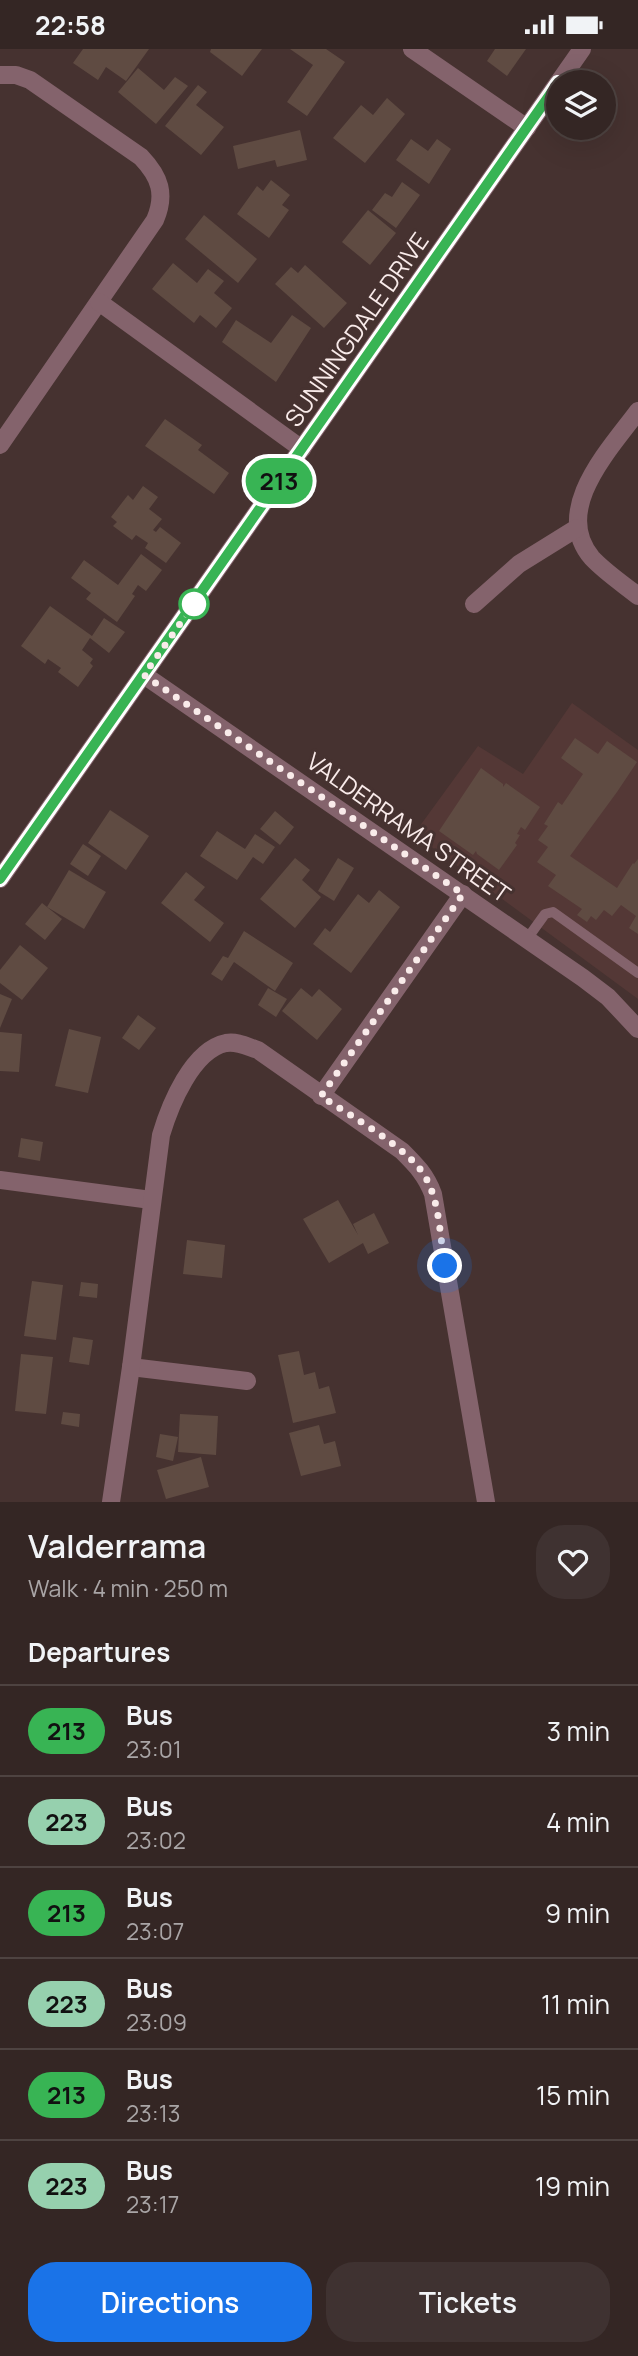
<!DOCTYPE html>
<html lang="en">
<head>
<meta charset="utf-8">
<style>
  body { margin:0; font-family:Manrope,sans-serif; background:#3f3231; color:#f1f3f6; height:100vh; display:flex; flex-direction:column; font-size:26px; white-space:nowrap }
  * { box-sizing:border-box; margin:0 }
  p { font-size:23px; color:#a9a5a6 }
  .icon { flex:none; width:38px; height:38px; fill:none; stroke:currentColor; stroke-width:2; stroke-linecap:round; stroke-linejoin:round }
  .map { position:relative; height:1453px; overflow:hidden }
  .panel { display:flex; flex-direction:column; background:#342624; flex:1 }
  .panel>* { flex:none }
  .badge { padding:0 14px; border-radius:23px; font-size:24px; line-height:46px }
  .fabs { position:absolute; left:546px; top:21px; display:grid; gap:14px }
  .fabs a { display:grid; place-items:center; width:70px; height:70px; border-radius:50%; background:#342624; box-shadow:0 7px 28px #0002,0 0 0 2px #4e4341; font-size:35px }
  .you { position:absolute; width:35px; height:35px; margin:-18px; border:5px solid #fff; border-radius:50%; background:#1a73e8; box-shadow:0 0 0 10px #1a73e833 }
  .map>.badge { position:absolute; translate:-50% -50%; box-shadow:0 0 0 4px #fff }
  h2 { padding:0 28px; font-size:26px; line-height:63px }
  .round { display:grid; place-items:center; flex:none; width:74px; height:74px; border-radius:28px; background:#3f3231 }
  .headline { display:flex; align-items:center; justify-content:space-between; height:119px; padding:0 28px }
  h1 { font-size:33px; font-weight:600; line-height:52px }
  .primary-button { display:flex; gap:14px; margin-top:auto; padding:14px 28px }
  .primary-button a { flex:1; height:80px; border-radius:28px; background:#1a73e8; color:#fff; font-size:28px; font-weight:600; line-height:80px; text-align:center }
  .primary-button a+a { background:#3f3231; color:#f1f3f6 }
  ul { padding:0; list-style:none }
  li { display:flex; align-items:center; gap:21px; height:91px; padding:0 28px; border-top:2px solid #4e4341 }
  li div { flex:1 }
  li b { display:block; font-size:26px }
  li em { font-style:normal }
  li .badge { min-width:77px; font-weight:700; text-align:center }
  .status { display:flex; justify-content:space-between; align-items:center; height:49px; padding:0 35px; background:#342624; direction:ltr }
  .status svg { height:19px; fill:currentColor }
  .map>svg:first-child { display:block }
</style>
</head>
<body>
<div class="status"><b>22:58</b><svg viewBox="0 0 49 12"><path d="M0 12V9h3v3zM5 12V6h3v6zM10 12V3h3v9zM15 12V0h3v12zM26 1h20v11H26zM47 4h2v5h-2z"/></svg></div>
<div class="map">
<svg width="638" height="1453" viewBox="0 0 638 1453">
  <rect width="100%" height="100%" fill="#463230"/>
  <polygon fill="#543836" points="572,654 638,701 638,950 414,785 478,697 523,725"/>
  <g fill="#5f4b42">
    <polygon points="83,0 149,0 126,32 106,18 98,31 73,14"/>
    <polygon points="211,0 262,0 242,27 210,3"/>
    <polygon points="290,0 326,0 345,13 307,67 287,53 313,16"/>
    <polygon points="495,0 526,0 507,27 487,12"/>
    <polygon points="138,19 164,41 175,28 188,37 156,75 118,43"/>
    <polygon points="198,36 207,43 196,56 224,78 201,106 165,77"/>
    <polygon points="387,49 405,65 365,114 333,89 361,56 373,66"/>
    <polygon points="300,81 307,111 277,118 275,111 238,120 233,97"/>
    <polygon points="411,90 428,102 437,90 451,100 429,135 396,111"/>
    <polygon points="271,131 290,146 282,156 289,161 269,189 237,165 257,137 263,142"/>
    <polygon points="402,133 420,146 396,179 372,161 385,144 392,148"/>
    <polygon points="368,161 396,184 370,216 342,193"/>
    <polygon points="204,166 257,210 238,234 185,190"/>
    <polygon points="173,214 197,234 208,220 224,232 214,244 232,259 216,279 200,266 194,274 152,240"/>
    <polygon points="305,216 347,254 324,279 275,235 291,218 298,224"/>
    <polygon points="292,266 311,279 276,333 222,293 236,271 271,294"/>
    <polygon points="165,370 202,396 198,401 229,424 214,445 145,397"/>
    <polygon points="143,437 158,448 149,460 162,470 153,481 156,483 160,478 181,494 166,514 145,499 148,494 136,486 132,491 113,477 117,473 111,468 128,446 133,451"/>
    <polygon points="141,505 162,521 146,542 138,536 132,545 135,547 117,573 86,550 91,544 71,529 84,511 118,536"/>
    <polygon points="50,557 92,587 104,569 125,583 109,604 90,589 82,601 93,610 90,614 93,617 78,638 58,623 61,619 48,610 45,615 21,597"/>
    <polygon points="575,689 598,705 607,692 637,713 617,743 570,807 617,839 633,814 634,815 638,810 638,885 629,879 636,867 621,856 612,867 604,861 596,871 591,867 587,873 577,866 582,860 548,837 556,826 537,813 548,798 538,791 548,777 544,775 558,753 562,756 583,725 561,709"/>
    <polygon points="481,719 503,735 503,738 506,734 540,758 525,781 521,778 517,785 520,786 515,794 517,796 499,821 477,805 476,802 473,806 439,782"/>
    <polygon points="110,761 149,787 126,821 88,794"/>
    <polygon points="275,762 294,778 280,796 260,780"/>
    <polygon points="217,782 245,800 255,785 275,798 263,815 253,808 237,831 200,807"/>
    <polygon points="83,795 101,807 88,827 70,815"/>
    <polygon points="295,809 310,821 302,831 321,848 295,879 260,850"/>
    <polygon points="338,809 354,819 334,852 318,842"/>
    <polygon points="69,821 106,843 84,880 47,858"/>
    <polygon points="186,823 205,838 194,851 224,874 210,893 161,854"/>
    <polygon points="379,841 400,858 351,924 313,895 325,879 330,883 358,845 369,854"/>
    <polygon points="42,854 62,870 45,891 25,875"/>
    <polygon points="244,882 293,914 275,942 234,913 222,932 211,925 223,907 228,909"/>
    <polygon points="20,896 48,919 22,951 0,934 0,921"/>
    <polygon points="268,939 287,950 276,968 258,956"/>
    <polygon points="301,939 312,948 319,940 342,960 317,991 282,962"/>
    <polygon points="0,945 12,950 0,979"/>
    <polygon points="138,966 156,979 139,1001 122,989"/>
    <polygon points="69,980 101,988 88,1044 55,1037"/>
    <polygon points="0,983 22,985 19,1023 0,1022"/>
    <polygon points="21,1089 43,1093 40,1112 18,1108"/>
    <polygon points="338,1151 358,1186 353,1175 374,1164 389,1194 368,1205 363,1194 329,1214 303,1170"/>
    <polygon points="187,1191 225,1196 222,1229 183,1225"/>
    <polygon points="32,1232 63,1236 56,1291 24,1287"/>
    <polygon points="81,1233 98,1235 97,1249 79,1247"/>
    <polygon points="73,1288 93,1291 89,1316 69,1313"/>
    <polygon points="299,1302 304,1326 315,1323 319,1340 329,1337 336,1364 293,1374 278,1306"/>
    <polygon points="21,1305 53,1308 46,1365 15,1362"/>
    <polygon points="63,1363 80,1365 79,1378 61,1375"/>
    <polygon points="180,1365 218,1367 216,1406 178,1403"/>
    <polygon points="319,1376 324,1395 335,1392 341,1417 301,1427 289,1384"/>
    <polygon points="160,1385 178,1388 173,1412 156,1408"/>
    <polygon points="201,1408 209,1438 166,1450 157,1421"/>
  </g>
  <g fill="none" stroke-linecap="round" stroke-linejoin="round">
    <polyline stroke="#84636c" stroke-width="10" points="527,890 545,865 553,863 638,924"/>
    <g stroke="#84636c" stroke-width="18">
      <polyline points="412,0 527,79"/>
      <path d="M0 26H16L30 31 141 108C160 128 166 145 155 171L0 396"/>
      <polyline points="99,253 302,400"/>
      <path d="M638 362C610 400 551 461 592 509 605 523 623 535 638 547"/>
      <polyline points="474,555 519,515 577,479"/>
      <polyline points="144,626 583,929 608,948 638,980"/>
      <polyline points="321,1047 463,845"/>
      <polyline points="0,1131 151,1151"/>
      <polyline points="131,1318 247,1332"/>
      <path d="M111 1453 131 1318 161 1086C170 1056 192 1001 226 994 238 992 248 998 258 1001L402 1102C416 1116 426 1126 433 1145L486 1453"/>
    </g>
    <g stroke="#84636c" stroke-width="18">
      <polyline points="559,33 582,0"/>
      <polyline points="0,830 558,34"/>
    </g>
  </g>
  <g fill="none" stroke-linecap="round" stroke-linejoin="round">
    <g stroke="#fff" stroke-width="16">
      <polyline id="line" points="0,830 558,34"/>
    </g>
    <use href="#line" stroke="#38b454" stroke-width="10"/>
    <path stroke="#f9ebea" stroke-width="7" stroke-dasharray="0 12.6" d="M194 555 144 626 463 845 321 1047C350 1067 413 1101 427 1131 440 1156 440 1190 445 1217"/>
  </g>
  <circle fill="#fff" stroke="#38b454" stroke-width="3.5" cx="194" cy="555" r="14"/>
  <g text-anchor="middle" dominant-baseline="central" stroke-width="6" stroke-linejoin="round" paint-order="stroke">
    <g font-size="24" fill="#f9ebea" stroke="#463230">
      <text transform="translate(356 280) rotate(-55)">SUNNINGDALE DRIVE</text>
      <text transform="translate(409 778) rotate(35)">VALDERRAMA STREET</text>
    </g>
  </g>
</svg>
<div class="fabs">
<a><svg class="icon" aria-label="layers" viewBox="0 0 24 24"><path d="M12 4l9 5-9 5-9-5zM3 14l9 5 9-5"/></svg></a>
</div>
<div class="you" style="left:445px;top:1217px"></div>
<b class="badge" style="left:279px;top:432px;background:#38b454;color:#111">213</b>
</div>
<section class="panel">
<div class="headline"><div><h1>Valderrama</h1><p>Walk · 4 min · 250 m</p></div><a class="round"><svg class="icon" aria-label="heart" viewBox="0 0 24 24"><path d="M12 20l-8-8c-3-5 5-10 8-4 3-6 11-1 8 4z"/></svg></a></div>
<h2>Departures</h2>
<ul>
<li><span class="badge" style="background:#38b454;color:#111">213</span><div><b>Bus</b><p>23:01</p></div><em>3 min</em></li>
<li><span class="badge" style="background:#96d0ae;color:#111">223</span><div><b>Bus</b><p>23:02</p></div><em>4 min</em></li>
<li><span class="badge" style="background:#38b454;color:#111">213</span><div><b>Bus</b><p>23:07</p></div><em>9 min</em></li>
<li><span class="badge" style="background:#96d0ae;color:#111">223</span><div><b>Bus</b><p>23:09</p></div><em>11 min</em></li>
<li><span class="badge" style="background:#38b454;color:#111">213</span><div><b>Bus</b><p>23:13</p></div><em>15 min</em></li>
<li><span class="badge" style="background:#96d0ae;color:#111">223</span><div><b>Bus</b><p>23:17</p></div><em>19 min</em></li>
</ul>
<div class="primary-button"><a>Directions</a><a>Tickets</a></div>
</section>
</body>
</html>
